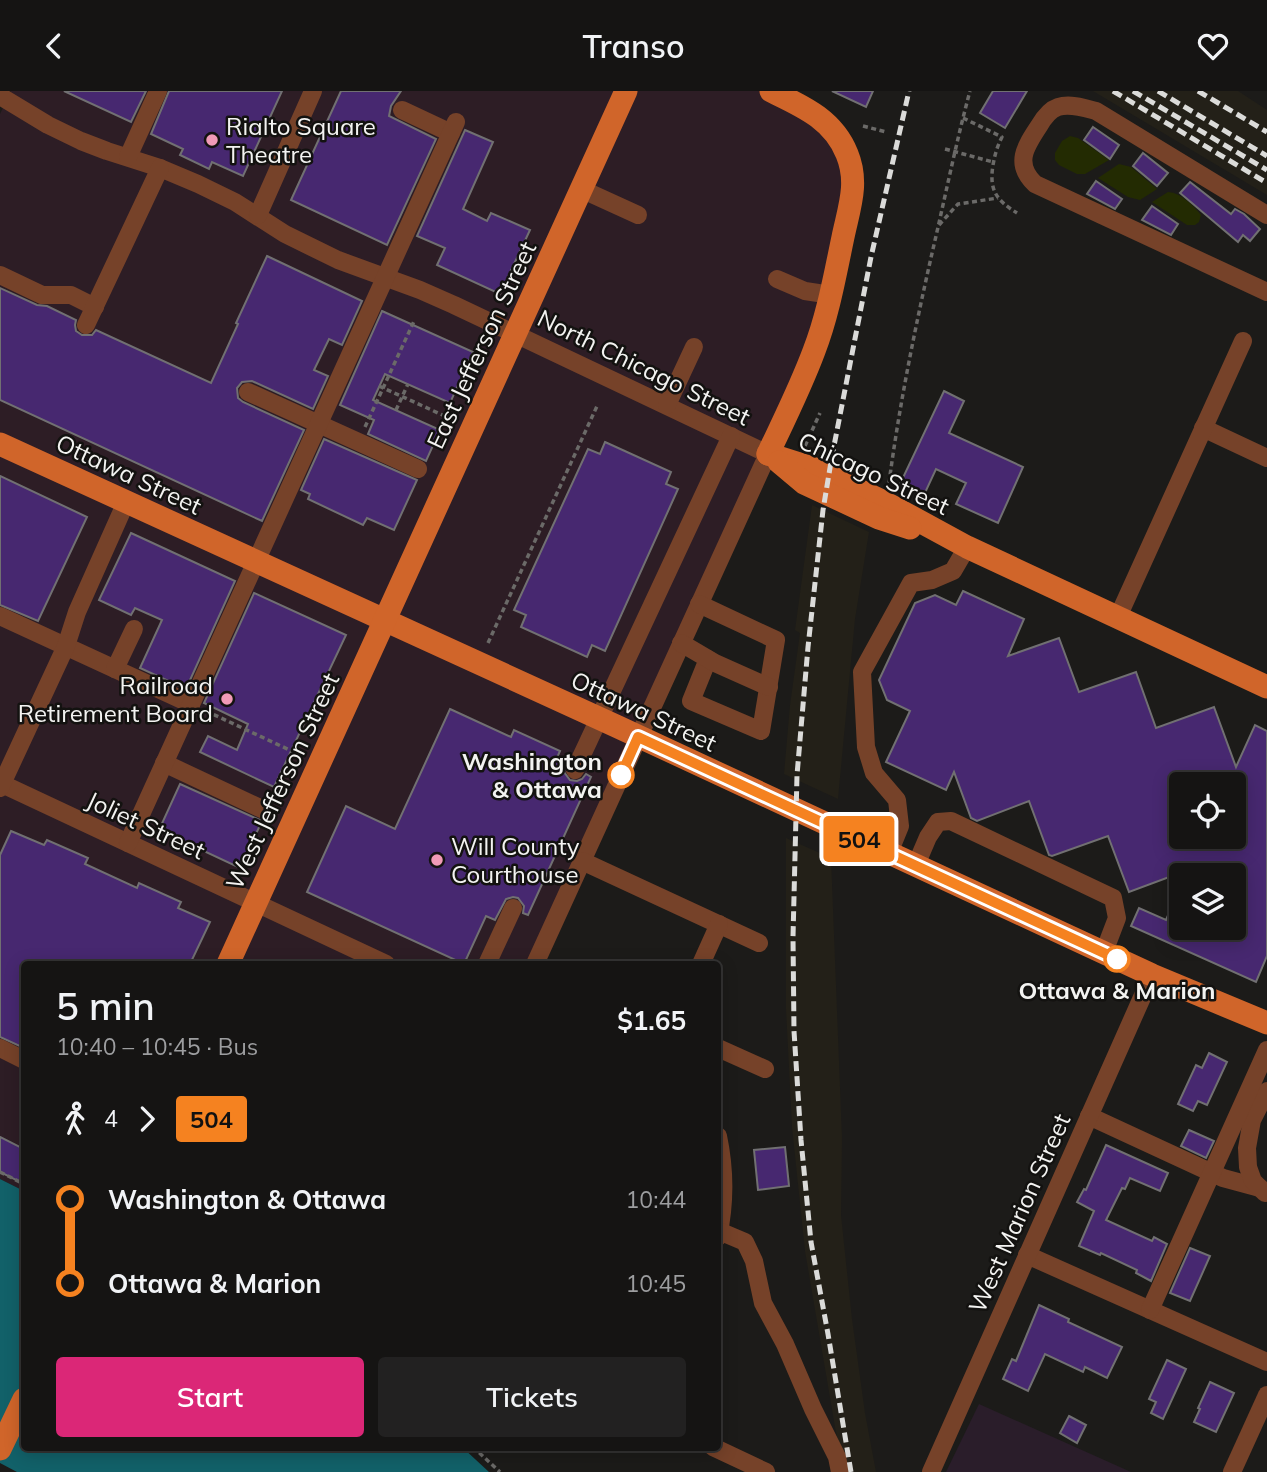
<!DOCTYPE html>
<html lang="en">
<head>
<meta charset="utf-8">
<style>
  body { margin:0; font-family:Mulish,sans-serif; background:#222121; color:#f1f3f6; height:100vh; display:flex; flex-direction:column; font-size:26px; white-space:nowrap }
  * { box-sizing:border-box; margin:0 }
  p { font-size:23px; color:#9d9ea0 }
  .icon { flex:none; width:38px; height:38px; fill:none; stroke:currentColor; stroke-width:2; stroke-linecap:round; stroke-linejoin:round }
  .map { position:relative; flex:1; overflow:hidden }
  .details { position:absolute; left:21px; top:870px; width:700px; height:490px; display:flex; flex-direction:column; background:#151413; border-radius:7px; box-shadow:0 4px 18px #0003,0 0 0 2px #343333 }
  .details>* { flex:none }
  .badge { padding:0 14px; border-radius:5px; font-size:24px; line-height:46px }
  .buttons { position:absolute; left:1169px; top:681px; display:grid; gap:14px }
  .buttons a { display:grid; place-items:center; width:77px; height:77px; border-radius:7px; background:#151413; box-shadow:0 4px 18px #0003,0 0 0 2px #343333; font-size:35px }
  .map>.badge { position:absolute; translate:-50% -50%; box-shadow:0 0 0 4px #fff }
  .legs { display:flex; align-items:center; gap:10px; height:77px; padding:0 35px; font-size:23px }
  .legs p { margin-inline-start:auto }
  .summary { display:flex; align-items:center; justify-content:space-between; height:119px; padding:0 35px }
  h1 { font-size:38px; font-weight:600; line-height:52px }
  .action { display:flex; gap:14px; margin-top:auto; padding:14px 35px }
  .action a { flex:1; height:80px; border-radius:7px; background:#db2777; color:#fff; font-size:28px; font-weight:600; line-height:80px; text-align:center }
  .action a+a { background:#222121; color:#f1f3f6 }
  ul { padding:0 35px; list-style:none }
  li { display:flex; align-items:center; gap:24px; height:84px; font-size:26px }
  li i { display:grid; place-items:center; width:10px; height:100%; margin:0 9px; background:currentColor }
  li i::after { content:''; width:18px; height:18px; margin:-9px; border:5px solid; border-radius:50%; background:#151413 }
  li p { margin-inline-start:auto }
  li:first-child i { background:linear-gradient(#0000 50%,currentColor 0) }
  li:last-child i { background:linear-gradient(currentColor 50%,#0000 0) }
  header { display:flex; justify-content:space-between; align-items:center; height:91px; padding:0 35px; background:#151413; font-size:32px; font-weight:600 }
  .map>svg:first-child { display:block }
</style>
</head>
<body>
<header><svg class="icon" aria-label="back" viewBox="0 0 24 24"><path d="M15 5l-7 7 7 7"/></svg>Transo<svg class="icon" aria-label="heart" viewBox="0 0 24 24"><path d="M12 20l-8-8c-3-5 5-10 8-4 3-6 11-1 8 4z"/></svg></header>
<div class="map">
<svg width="1267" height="1381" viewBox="0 0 1267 1381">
  <rect width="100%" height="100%" fill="#1c1b19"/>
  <g fill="#2d1d25">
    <polygon points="11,0 623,0 254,808 0,689 0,23"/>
    <polygon points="627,0 767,0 820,28 852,88 812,257 530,873 230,873"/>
    <polygon points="0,697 251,814 224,873 24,873 24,1100 0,1088"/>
  </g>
  <polygon fill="#2a1d2a" points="979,1313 1131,1381 946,1381"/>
  <g fill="#232018">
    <polygon points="1093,0 1238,0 1267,19 1267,104"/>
    <polygon points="812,414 869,441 855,528 838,708 784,683 790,614 800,542 795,539"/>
    <polygon points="786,747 831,767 842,1047 841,1124 852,1228 865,1322 876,1381 845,1381 835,1336 805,1160 792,1036 786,918"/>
  </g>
  <g fill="#232b02">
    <polygon points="1070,45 1078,47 1109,69 1085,83 1077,83 1059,74 1055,69 1055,62 1062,50"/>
    <polygon points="1119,73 1131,76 1157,98 1140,109 1128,106 1098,87"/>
    <path d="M1168 101C1181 102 1193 114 1201 124L1199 131 1195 134H1187L1152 111Z"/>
  </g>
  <polygon fill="#126169" points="0,1088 24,1100 24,1356 462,1356 489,1381 17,1381 0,1372"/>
  <g fill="#472870" stroke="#717072" stroke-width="2" fill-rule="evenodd">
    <polygon points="64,0 146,0 131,31"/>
    <polygon points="169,0 282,0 243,85 212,71 209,78 180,64 183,58 151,43"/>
    <polygon points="341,0 401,0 391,15 389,25 436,48 387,154 291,109"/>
    <polygon points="832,0 873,0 866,16"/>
    <polygon points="993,0 1027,0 1005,37 980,22"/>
    <polygon points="1093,36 1119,54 1110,68 1084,49"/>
    <polygon points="465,39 493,51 463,118 487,130 491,122 530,139 500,203 437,174 445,157 417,145"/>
    <polygon points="1143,62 1168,82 1157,95 1133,75"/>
    <polygon points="1096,90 1122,108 1115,118 1087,103"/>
    <polygon points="1190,91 1231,123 1235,118 1244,123 1260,138 1250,150 1243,144 1238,151 1180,102"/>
    <polygon points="1152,115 1178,133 1171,144 1142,129"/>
    <polygon points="267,165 362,210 342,254 329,248 314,279 328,285 313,318 252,290 242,291 237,297 238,307 243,311 304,339 262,430 0,309 0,197 37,214 47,215 76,229 75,234 76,240 82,244 92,244 96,239 211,292 238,233 236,232"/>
    <polygon points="382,220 473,261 450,312 385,283 373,309 440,339 426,370 368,343 374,329 340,314"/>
    <polygon points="944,300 964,310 949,342 1023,376 998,432 956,413 966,392 936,378 924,404 900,393"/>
    <polygon points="324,348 417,389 394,439 367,427 363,434 308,408 310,403 301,399"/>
    <polygon points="605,351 671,381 666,393 678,398 605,560 592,554 587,566 521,536 526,524 514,519 588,358 600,363"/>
    <polygon points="0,385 87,426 38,530 0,514"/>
    <polygon points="131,442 235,490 186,598 140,577 162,529 135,517 131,524 99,509"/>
    <path d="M963 500 1024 528 1008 565 1059 547 1079 601 1136 581 1156 637 1214 616 1236 676 1255 634 1267 640V865L1256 891 1131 835 1139 817 1166 829 1181 794V836H1234V784H1186L1188 779 1129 801 1108 745 1052 765 1049 764 1029 710 977 730 971 727 954 681 946 699 886 671 910 620 887 609 879 589 915 512 935 504 956 514ZM1181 693H1234V746H1181Z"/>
    <polygon points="254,502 346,544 274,696 200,661 208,645 237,659 248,633 204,612"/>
    <polygon points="450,618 511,646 514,639 560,660 556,669 565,674 564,681 570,689 577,690 582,688 586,683 591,686 528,824 523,822 524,815 518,807 513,806 506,808 495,829 486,825 464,873 307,801 346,715 395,738"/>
    <polygon points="180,693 262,730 240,777 159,739"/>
    <polygon points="11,740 44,754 47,749 88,767 85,773 137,797 139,792 181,811 178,817 210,831 190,873 24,873 24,957 0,946 0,764"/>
    <polygon points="1209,962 1227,971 1207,1014 1198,1010 1193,1020 1178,1013 1196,974 1202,977"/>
    <polygon points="1189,1039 1214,1050 1206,1067 1181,1055"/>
    <polygon points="0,1046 24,1058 24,1093 0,1081"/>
    <polygon points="1106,1054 1168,1082 1160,1100 1130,1087 1125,1098 1122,1097 1106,1129 1152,1150 1154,1146 1167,1153 1151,1190 1136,1182 1137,1179 1101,1162 1100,1164 1079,1155 1094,1120 1077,1111 1084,1098 1086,1099"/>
    <polygon points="785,1056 789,1095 758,1099 754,1059"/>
    <polygon points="1190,1157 1210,1165 1190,1210 1170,1202"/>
    <polygon points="1039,1214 1069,1228 1068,1231 1122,1256 1107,1287 1085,1276 1083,1281 1045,1263 1028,1300 1003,1288 1012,1268 1016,1270"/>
    <polygon points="1167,1269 1186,1278 1163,1328 1151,1322 1156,1311 1149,1308"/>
    <polygon points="1210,1291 1234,1302 1216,1341 1194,1331 1200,1318 1198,1317"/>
    <polygon points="1069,1325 1086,1334 1077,1352 1060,1342"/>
  </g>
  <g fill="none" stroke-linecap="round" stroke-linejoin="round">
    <g stroke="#6b6a68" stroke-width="3.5" stroke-dasharray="5 3.5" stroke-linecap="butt">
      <path d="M963 27 1002 46C997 56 995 63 993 74 989 99 996 109 1017 122"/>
      <polyline points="863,35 886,41"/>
      <polyline points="945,58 993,71"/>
      <polyline points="939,134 958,113 998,107"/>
      <polyline points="379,295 449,327"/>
      <polyline points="396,319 408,293"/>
      <polyline points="365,336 415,228"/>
      <polyline points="805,355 820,322"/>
      <path d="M889 392C900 309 917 227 936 145 947 97 957 48 970 0"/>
      <polyline points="488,552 598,313"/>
      <polyline points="206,620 296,662"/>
      <polyline points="0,1081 24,1093"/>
      <polyline points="473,1356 500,1381"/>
    </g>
    <g stroke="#764229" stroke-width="18">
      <polyline points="0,5 48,34 81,50 107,60 160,77 198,93 235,111 285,143 338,169 420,199 454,214 768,363 535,873"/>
      <polyline points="402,19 451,42"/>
      <polyline points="128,66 158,0"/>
      <polyline points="581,98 638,124"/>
      <polyline points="258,124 313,0"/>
      <path d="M1267 124 1096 20C1085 17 1070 12 1058 16 1049 19 1043 28 1039 35 1025 56 1014 73 1035 93L1267 201"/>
      <polyline points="0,184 42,204 71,204 95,216"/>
      <polyline points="777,188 805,200 831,204"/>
      <polyline points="86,234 160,77"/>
      <polyline points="248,301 418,378"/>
      <polyline points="667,314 694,256"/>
      <polyline points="1203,337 1267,367"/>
      <polyline points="699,513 776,549 761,640 691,610 708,568"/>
      <polyline points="0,525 191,613"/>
      <polyline points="1118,526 1243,250"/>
      <polyline points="681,552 715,572 769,596"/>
      <polyline points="115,578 134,538"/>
      <polyline points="164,672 262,718"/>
      <polyline points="575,679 731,345"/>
      <polyline points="0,692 386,873"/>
      <polyline points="0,697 66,555 77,521 126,411"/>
      <polyline points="128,752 456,31"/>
      <polyline points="889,762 900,735 897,709 874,682 866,656 862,581 911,492 932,489 953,480 967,456"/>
      <polyline points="582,770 759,852"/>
      <polyline points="916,774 928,746 938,731 951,730 1113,807 1117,827 1104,861"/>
      <polyline points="487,873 513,817"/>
      <polyline points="701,873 719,833"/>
      <polyline points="0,957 24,969"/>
      <polyline points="718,957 765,978"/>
      <polyline points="1089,1025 1223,1087 1260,1097"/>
      <path d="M718 1045C725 1078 725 1113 718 1146"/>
      <polyline points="1265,1102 1253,1090 1248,1076 1247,1057 1252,1029 1267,1000"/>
      <polyline points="719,1140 745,1151 754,1170 763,1212 785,1253 813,1318 837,1366 840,1381"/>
      <polyline points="1027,1164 1267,1271"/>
      <polyline points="1150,1219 1267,959"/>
      <polyline points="713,1356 766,1381"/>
      <polyline points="931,1381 1152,884"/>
      <polyline points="1232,1381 1267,1304"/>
    </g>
    <g stroke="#d0652a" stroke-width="23">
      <polyline points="0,353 616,635 1152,884 1267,932"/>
      <polyline points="768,363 812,377 886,412 967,456 1267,596"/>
      <path d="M768 363C784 329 801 295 814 260 828 224 835 184 843 146 849 117 859 92 847 63 833 28 802 15 771 0"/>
      <polyline points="779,371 804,392 879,427 910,437"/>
      <polyline points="228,873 626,0"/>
      <polyline points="0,1358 24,1308"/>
    </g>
    <g stroke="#dbdbd9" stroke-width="5" stroke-dasharray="10 5" stroke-linecap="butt">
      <polyline points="1113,0 1267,92"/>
      <polyline points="1133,0 1267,79"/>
      <polyline points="1158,0 1267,65"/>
      <polyline points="1198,0 1267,41"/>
      <polyline points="851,1381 828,1243 811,1151 801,1049 794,940 793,846 797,684 808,556 823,419 832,365 871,166 909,0"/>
    </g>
  </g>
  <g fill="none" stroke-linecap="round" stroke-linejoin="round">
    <g stroke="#fff" stroke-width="16">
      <polyline id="line-1" points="621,684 638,646 1117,868"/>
    </g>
    <use href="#line-1" stroke="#f58220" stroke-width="10"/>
  </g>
  <g fill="#f09ab7" stroke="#131210" stroke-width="2.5">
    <circle cx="212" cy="49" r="7"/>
    <circle cx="227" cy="608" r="7"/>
    <circle cx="437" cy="769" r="7"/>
  </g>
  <g fill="#fff" stroke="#f58220" stroke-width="3.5">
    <circle cx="621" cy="684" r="12"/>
    <circle cx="1117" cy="868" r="12"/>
  </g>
  <g text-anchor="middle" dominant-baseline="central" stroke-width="5" stroke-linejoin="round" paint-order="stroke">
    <g font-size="24" fill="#f3f3f1" stroke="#131210" text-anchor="start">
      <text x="226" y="35">Rialto Square<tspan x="226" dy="28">Theatre</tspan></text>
      <text x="213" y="594" text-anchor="end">Railroad<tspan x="213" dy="28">Retirement Board</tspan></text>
      <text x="451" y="755">Will County<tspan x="451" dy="28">Courthouse</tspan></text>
    </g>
    <g font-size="24" fill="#f3f3f1" stroke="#131210">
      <text transform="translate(481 254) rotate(-65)">East Jefferson Street</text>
      <text transform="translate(644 276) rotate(26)">North Chicago Street</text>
      <text transform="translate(874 382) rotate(25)">Chicago Street</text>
      <text transform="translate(129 383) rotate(25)">Ottawa Street</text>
      <text transform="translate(644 620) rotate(25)">Ottawa Street</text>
      <text transform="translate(282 690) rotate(-65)">West Jefferson Street</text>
      <text transform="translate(146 734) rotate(25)">Joliet Street</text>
      <text transform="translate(1019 1122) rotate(-66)">West Marion Street</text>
    </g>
    <g font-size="24" font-weight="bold" fill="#f3f3f1" stroke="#131210" text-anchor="end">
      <text x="602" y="670">Washington<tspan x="602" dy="28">&amp; Ottawa</tspan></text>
      <text x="1117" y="899" text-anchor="middle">Ottawa &amp; Marion</text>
    </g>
  </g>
</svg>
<div class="buttons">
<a><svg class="icon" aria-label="locate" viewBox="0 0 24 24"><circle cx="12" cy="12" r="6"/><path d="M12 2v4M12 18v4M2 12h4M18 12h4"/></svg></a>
<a><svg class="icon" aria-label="layers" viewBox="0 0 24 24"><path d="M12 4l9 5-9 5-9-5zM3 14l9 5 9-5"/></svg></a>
</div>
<b class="badge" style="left:859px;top:748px;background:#f58220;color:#111">504</b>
<section class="details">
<div class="summary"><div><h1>5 min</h1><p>10:40 – 10:45 · Bus</p></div><b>$1.65</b></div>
<div class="legs"><svg class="icon" aria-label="walk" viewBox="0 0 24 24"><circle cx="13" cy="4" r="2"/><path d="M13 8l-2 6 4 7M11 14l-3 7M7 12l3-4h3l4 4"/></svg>4<svg class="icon" aria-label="forward" viewBox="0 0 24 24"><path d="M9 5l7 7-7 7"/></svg><b class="badge" style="background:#f58220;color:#111">504</b></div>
<ul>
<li><i style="color:#f58220"></i><b>Washington &amp; Ottawa</b><p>10:44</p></li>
<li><i style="color:#f58220"></i><b>Ottawa &amp; Marion</b><p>10:45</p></li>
</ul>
<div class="action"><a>Start</a><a>Tickets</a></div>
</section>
</div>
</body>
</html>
